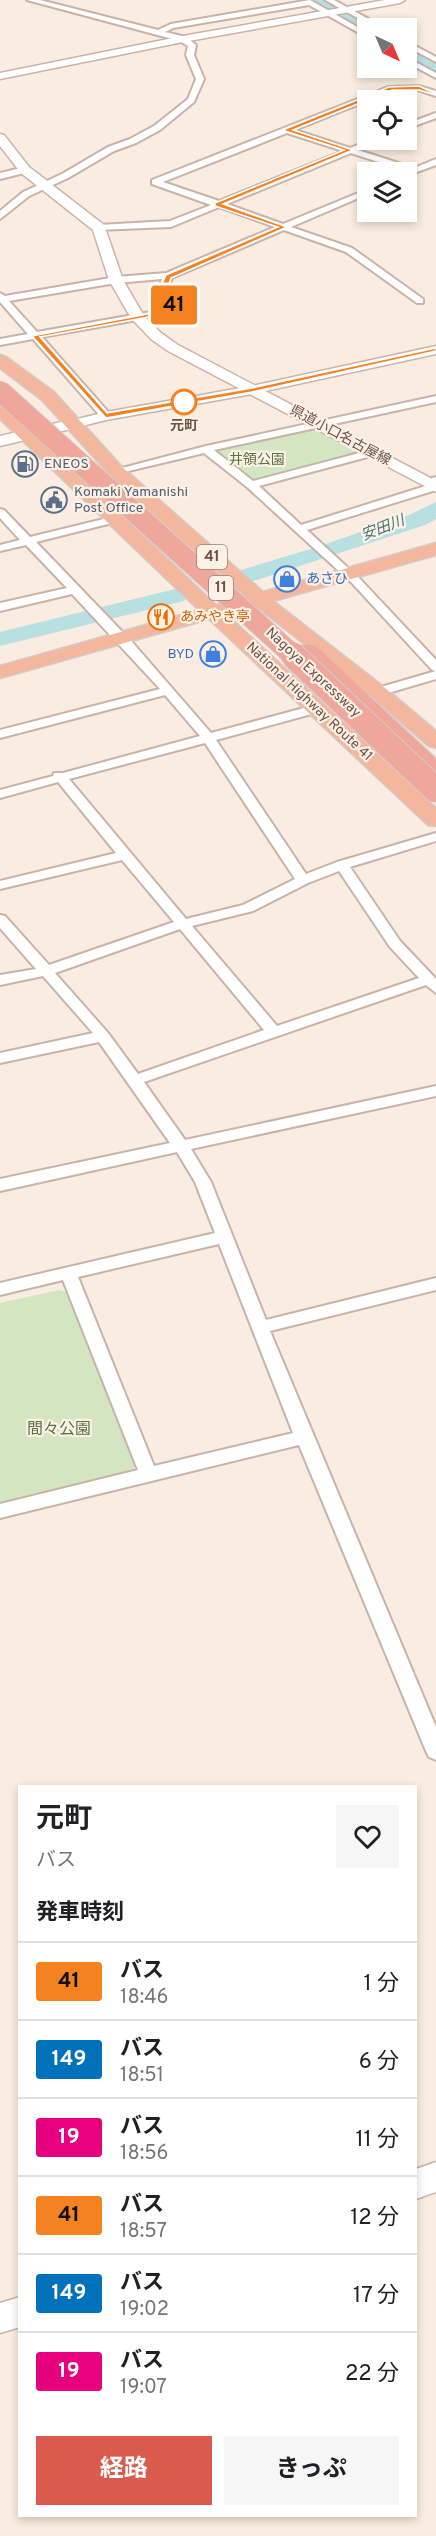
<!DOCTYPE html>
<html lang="ja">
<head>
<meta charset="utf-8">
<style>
  body { margin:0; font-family:Overpass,"Noto Sans JP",sans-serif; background:#f6f6f6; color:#202124; height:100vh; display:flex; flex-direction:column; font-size:22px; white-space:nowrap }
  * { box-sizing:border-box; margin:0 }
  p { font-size:20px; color:#757577 }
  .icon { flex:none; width:33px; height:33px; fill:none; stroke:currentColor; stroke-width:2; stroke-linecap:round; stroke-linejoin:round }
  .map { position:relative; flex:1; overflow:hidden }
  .details { position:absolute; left:18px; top:1785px; width:399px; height:732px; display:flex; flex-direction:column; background:#fff; border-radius:0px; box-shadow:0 3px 9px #0003 }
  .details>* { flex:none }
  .badge { padding:0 12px; border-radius:4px; font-size:21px; line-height:39px }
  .needle { width:39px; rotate:136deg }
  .controls { position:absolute; left:357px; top:18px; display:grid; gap:12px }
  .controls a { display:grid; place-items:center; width:60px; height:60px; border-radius:0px; background:#fff; box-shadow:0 3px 9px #0003; font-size:30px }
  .map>.badge { position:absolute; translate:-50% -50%; box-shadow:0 0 0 3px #fff }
  h2 { padding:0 18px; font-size:22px; line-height:54px }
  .round { display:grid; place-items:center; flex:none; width:63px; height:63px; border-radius:0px; background:#f6f6f6 }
  .overview { display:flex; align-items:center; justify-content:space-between; height:102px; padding:0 18px }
  h1 { font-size:28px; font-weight:700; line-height:45px }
  .primary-button { display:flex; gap:12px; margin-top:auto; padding:12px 18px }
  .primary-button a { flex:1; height:69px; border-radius:0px; background:#da5b4e; color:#fff; font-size:24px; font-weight:700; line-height:69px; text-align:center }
  .primary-button a+a { background:#f6f6f6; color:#202124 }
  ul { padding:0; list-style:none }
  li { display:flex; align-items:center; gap:18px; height:78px; padding:0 18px; border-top:2px solid #e0e0e0 }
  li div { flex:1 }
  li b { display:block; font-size:22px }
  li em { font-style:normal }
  li .badge { min-width:66px; font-weight:700; text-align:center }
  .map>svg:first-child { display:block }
</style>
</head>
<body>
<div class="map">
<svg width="436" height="2536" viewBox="0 0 436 2536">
  <rect width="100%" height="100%" fill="#faece0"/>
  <g fill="#d4e5c1">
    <polygon points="317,424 371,453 251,485 206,449"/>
    <polygon points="59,1290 69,1293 136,1464 130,1477 0,1506 0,1303"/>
  </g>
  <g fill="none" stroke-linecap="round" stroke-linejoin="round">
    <g fill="#b7e0e1" fill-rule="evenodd">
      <polygon points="309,0 328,0 375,28 368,28 368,34 362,32"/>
      <polygon points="406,46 436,61 436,73 406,58"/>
      <polygon points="436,502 436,519 425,525 257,580 249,582 241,580 237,575 241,570 320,546 409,515"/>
      <polygon points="175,589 184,591 187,596 184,601 0,646 0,632"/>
    </g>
    <g stroke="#c9b3a9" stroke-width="4">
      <g id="minor">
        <polygon points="27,0 40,0 158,30 171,24 310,0 368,33 368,38 309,5 173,28 165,32 186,37 196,45 194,55 204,79 194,102 160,130 136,143 114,151 68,178 29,196 0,219 0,211 23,192 62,174 108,147 130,139 154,126 188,99 196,79 186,55 188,46 180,41"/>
        <polygon points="325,0 334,0 385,28 376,28"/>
        <polygon points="406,41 436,57 436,62 406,46"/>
        <polygon points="406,57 436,73 436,78 406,62"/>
        <path d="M419 86 436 91V96L418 90 392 91 295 130 350 148 370 140H380L358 150 414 168 436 159V165L406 176V172H403L406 171 351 153 227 204 283 224 368 189V194L291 227 352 248 423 299V303H417L346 252 284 230 172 278 168 291 184 310 182 312 42 337 110 414V418H102L33 339 0 345V339L28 334 0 302V293L5 296 116 277 166 273 275 227 219 207 171 227 96 230 95 228 99 225 170 221 211 205 152 184V180L388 87ZM287 133 343 151 219 201 163 182ZM162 279 158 291 173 308 37 332 9 301 116 283Z"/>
        <polygon points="436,113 436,118 406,129 406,124"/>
        <polygon points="25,167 29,170 28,172 0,179 0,173"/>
        <polygon points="436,396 436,402 214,450 253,481 367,451 375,451 375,455 259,486 301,525 429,485 432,478 436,477 436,490 307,530 360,579 436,660 436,671 432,670 352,583 247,487 204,453 116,474 111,471 206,446"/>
        <path d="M0 509 4 510 30 537 116 516 120 517V521L36 542 132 642 211 733 315 705 319 706 321 709 319 712 216 740 306 874 337 862 436 833V841L350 867 400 941 436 979V993L426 985 144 1082 185 1140 436 1086V1096L191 1149 211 1182 266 1320 436 1278V1290L270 1331 436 1727V1760L429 1757 426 1751 299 1445 0 1518V1504L138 1470 63 1280 0 1295V1283L215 1233 195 1182 177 1152 0 1191V1179L170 1143 99 1042 0 1063V1053L93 1033 43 976 0 985V975L36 969 0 928V915L5 916 49 965 174 922 122 860 0 889V881L116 853 58 782 0 798V790L53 776 54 773H63L200 736 165 695 0 738V730L160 689 72 594 0 611V603L67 588 26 545 0 551V545L20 540 0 518ZM205 743 295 879 243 905 186 919 69 779ZM339 871 390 947 419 978 277 1026 192 926 253 911 308 883ZM180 929 264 1030 138 1074 108 1033 55 973ZM219 1244 293 1433 154 1466 78 1277Z"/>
        <polygon points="436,671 436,679 378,696 372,692 374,689"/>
      </g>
    </g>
    <g stroke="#c9b3a9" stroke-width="3">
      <g id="tertiary">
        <polygon points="385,0 405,0 400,3 183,42 0,79 0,73 183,36"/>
        <polygon points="436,346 436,354 252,394 106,420 74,428 67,424 69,421 106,412 252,386"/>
        <polygon points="436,2162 436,2192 416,2199 416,2169"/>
        <polygon points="20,2297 20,2327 0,2333 0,2303"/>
      </g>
    </g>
    <g stroke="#ceb4a9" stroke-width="3">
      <g id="secondary">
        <polygon points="0,134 4,135 29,167 104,225 123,280 144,316 161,333 178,345 436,481 436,492 168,351 151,339 131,318 109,280 93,230 21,173 0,146"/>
        <polygon points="74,419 79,421 82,424 79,427 0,446 0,436"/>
      </g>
    </g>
    <g stroke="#d4cbc9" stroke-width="3">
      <polygon id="trunk" points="0,355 6,357 54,392 122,467 263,592 436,543 436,555 273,601 385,688 436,731 436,748 429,746 371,696 256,606 226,614 436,808 436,826 428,825 209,619 0,678 0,666 199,610 0,419 0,405 6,406 216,605 246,597 110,475 42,400 0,368"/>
    </g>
    <g stroke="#d4cbc9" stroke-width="3">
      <polygon id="motorway" points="308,644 316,646 436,759 436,779 428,777 300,656 297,651 300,646"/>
    </g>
    <use href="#minor" fill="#fff" fill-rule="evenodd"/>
    <use href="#tertiary" fill="#fff" fill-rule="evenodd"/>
    <use href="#secondary" fill="#fff" fill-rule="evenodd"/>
    <use href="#trunk" fill="#f2b79c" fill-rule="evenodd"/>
    <use href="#motorway" fill="#efa69b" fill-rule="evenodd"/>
    <g stroke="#d4cbc9" stroke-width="22" stroke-linecap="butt">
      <polyline id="motorway-bridge-far1" points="0,391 295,657"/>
    </g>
    <g stroke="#d4cbc9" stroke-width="27" stroke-linecap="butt">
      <polyline id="motorway-bridge" points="293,655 436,790"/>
    </g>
    <use href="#motorway-bridge-far1" stroke="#efa69b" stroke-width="20"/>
    <use href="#motorway-bridge" stroke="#efa69b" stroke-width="25"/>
  </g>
  <polygon fill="#f58220" stroke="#fff" stroke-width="1.5" points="419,86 436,94 436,95 419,90 392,90 293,130 353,150 223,204 287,227 171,278 166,291 181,311 40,337 107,413 252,388 436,348 436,351 252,392 106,418 32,336 174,309 159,291 166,275 278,227 215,206 215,203 344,150 285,131 285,129 389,87"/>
  <defs>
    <g id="fuel-ring" transform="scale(1.35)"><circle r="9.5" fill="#fdf1e6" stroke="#5c6f8a" stroke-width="1.5"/><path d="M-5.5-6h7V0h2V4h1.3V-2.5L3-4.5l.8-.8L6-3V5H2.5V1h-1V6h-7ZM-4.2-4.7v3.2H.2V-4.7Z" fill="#5c6f8a"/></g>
    <g id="civic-ring" transform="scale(1.35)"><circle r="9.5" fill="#fdf1e6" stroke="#5c6f8a" stroke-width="1.5"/><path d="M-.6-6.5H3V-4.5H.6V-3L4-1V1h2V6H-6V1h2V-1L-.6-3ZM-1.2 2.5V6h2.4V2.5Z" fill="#5c6f8a"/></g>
    <g id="shop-ring" transform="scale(1.35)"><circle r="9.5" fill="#fdf1e6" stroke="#3f7fe0" stroke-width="1.5"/><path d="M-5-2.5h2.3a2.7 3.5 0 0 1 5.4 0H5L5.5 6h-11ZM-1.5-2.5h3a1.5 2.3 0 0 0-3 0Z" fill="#3f7fe0"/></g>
    <g id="restaurant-ring" transform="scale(1.35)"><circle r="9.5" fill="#fdf1e6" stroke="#e8710a" stroke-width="1.5"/><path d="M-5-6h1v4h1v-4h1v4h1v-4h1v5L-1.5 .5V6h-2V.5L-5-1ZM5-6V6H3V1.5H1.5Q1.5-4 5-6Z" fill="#e8710a"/></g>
  </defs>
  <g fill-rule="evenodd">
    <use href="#fuel-ring" x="25" y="464"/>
    <use href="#civic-ring" x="54" y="500"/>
    <use href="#shop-ring" x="287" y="579"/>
    <use href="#restaurant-ring" x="161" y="617"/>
    <use href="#shop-ring" x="213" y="654"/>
  </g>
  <circle fill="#fff" stroke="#f58220" stroke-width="3" cx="184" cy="402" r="12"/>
  <g text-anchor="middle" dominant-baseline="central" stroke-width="4.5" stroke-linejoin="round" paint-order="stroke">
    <g font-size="14" font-weight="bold" fill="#6e524a" stroke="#fdf1e6">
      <text x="184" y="426">元町</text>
    </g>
    <g font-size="14" fill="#6e524a" stroke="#fdf1e6">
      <text transform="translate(340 436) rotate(28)">県道小口名古屋線</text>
      <text transform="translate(313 673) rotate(43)">Nagoya Expressway</text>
      <text transform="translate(309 702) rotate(43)">National Highway Route 41</text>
    </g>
    <g font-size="14" fill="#587343" stroke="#fdf1e6">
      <text x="257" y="460">井領公園</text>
    </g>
    <g font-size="14" fill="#4e5e75" stroke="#fdf1e6" text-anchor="start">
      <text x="44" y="464">ENEOS</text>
      <text x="74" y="492">Komaki Yamanishi<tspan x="74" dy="16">Post Office</tspan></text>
    </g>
    <g font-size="14" fill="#366cbe" stroke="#fdf1e6" text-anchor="start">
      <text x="306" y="579">あさひ</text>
      <text x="194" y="654" text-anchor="end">BYD</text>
    </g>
    <g font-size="14" fill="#c56008" stroke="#fdf1e6" text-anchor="start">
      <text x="180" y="617">あみやき亭</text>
    </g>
    <g font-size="15" font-style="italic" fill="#43777a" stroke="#fdf1e6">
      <text transform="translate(383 529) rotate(-21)">安田川</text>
    </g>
    <g fill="#fdf1e6" stroke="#998279" stroke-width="1.5">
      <rect x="197" y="545" width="30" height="24" rx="4.5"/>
      <rect x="209" y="576" width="24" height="24" rx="4.5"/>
    </g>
    <g font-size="15" font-weight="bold" fill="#6e524a">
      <text x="212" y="557">41</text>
      <text x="221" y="588">11</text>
    </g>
    <g font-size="16" fill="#587343" stroke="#fdf1e6">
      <text x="59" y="1430">間々公園</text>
    </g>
  </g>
</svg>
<div class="controls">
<a><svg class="needle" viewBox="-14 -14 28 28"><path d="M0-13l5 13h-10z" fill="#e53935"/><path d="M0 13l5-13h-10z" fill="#757577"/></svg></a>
<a><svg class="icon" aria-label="locate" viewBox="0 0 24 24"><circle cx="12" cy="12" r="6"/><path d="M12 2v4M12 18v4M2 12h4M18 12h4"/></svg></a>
<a><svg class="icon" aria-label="layers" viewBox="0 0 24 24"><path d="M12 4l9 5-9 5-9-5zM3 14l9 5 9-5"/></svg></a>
</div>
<b class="badge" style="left:174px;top:305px;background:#f58220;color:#111">41</b>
<section class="details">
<div class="overview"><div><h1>元町</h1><p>バス</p></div><a class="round"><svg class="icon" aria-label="heart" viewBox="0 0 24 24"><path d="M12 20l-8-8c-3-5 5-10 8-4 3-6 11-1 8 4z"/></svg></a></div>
<h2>発車時刻</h2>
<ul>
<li><span class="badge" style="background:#f58220;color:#111">41</span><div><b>バス</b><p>18:46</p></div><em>1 分</em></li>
<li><span class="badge" style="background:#0072bc;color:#fff">149</span><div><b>バス</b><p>18:51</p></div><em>6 分</em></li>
<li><span class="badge" style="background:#e6007e;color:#fff">19</span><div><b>バス</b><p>18:56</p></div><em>11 分</em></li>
<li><span class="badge" style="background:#f58220;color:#111">41</span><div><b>バス</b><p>18:57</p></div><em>12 分</em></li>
<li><span class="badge" style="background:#0072bc;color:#fff">149</span><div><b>バス</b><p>19:02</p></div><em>17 分</em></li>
<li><span class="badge" style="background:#e6007e;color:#fff">19</span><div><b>バス</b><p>19:07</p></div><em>22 分</em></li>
</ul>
<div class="primary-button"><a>経路</a><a>きっぷ</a></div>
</section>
</div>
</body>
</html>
